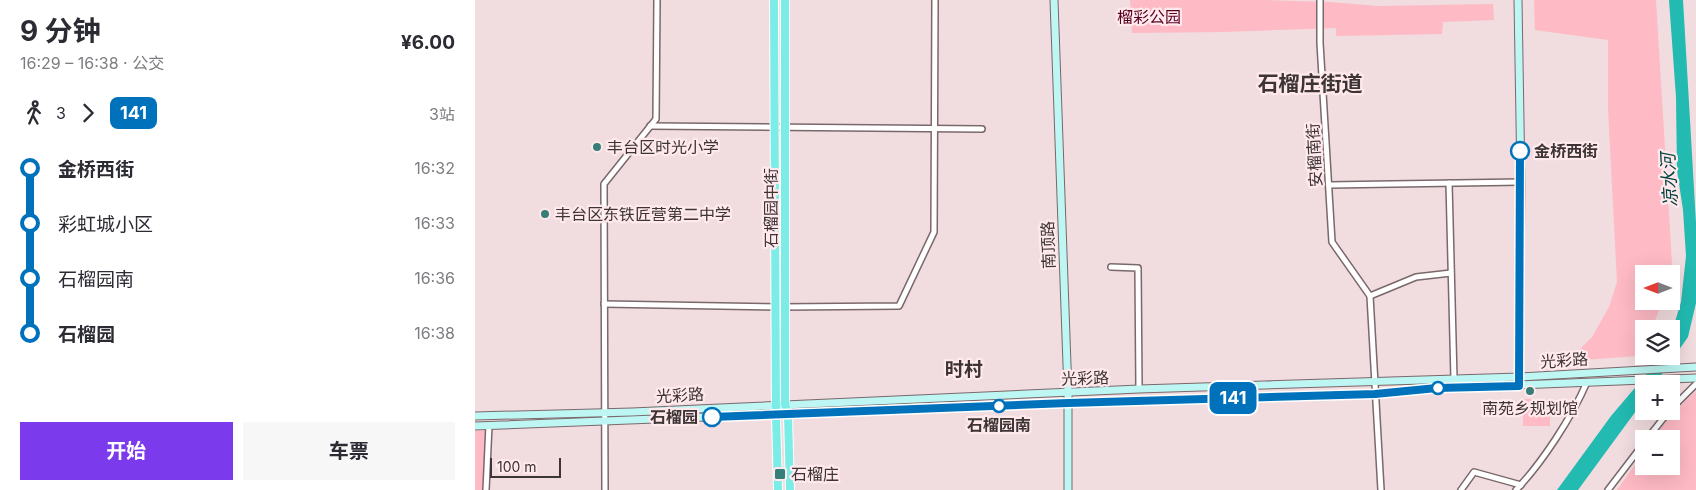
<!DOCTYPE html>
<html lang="zh">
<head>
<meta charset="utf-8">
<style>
  body { margin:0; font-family:Inter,"Noto Sans SC",sans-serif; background:#f7f7f7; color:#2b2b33; height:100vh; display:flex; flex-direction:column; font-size:19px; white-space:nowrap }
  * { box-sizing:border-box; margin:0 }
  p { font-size:16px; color:#7c7c81 }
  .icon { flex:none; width:28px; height:28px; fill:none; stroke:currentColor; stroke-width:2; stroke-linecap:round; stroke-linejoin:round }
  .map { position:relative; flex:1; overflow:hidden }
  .side { display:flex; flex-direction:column; background:#fff; width:475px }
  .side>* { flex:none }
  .badge { padding:0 10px; border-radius:8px; font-size:18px; line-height:32px }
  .needle { width:32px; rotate:270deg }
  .controls { position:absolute; left:1160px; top:265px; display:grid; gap:10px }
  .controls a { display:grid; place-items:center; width:45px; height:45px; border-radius:0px; background:#fff; box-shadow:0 5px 20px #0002; font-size:25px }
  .scale { position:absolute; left:15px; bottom:12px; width:71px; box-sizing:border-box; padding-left:5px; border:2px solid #3c3435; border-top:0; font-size:14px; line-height:18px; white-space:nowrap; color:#3c3435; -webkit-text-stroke:4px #ffe9ec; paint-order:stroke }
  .map>.badge { position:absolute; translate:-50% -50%; box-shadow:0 0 0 2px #fff }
  .legs { display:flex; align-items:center; gap:8px; height:55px; padding:0 20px; font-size:16px }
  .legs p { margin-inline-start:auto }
  .overview { display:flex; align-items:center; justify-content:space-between; height:85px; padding:0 20px }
  h1 { font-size:28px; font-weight:700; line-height:38px }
  .cta { display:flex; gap:10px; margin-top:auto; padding:10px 20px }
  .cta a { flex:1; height:58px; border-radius:0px; background:#7c3aed; color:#fff; font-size:20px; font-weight:700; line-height:58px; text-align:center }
  .cta a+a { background:#f7f7f7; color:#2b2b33 }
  ul { padding:0 20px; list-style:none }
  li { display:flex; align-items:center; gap:18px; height:55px; font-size:19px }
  li i { display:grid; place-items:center; width:8px; height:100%; margin:0 6px; background:currentColor }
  li i::after { content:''; width:12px; height:12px; margin:-6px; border:4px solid; border-radius:50%; background:#fff }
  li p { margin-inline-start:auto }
  li:first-child i { background:linear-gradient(#0000 50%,currentColor 0) }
  li:last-child i { background:linear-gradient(currentColor 50%,#0000 0) }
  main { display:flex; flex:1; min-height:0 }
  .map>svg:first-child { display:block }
</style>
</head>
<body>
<main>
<section class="side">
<div class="overview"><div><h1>9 分钟</h1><p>16:29 – 16:38 · 公交</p></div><b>¥6.00</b></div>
<div class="legs"><svg class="icon" aria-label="walk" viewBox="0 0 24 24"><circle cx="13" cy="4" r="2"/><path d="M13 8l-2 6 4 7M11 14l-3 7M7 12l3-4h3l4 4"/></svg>3<svg class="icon" aria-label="forward" viewBox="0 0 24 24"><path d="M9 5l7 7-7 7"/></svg><b class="badge" style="background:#0072bc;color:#fff">141</b><p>3站</p></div>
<ul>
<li><i style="color:#0072bc"></i><b>金桥西街</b><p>16:32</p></li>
<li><i style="color:#0072bc"></i><span>彩虹城小区</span><p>16:33</p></li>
<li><i style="color:#0072bc"></i><span>石榴园南</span><p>16:36</p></li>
<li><i style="color:#0072bc"></i><b>石榴园</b><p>16:38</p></li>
</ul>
<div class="cta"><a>开始</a><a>车票</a></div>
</section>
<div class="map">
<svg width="1221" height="490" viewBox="0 0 1221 490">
  <rect width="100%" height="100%" fill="#f1dcdf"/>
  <g fill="#febac5">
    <polygon points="655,0 791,0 854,2 903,6 1018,4 1019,20 968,22 967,34 861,36 861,28 748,32 657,33"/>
    <polygon points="1059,0 1181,0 1197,264 1194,274 1169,274 1169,301 1186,301 1182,316 1176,329 1169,329 1169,344 1163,356 1093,361 1117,337 1134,307 1142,282 1133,109 1133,40 1060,30"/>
    <polygon points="1221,391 1221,490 1142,490 1169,452 1169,466 1196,466 1196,439 1178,439 1194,417"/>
    <rect x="1048" y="399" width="27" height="27"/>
    <polygon points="11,430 9,490 0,490 0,431"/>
  </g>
  <polygon fill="#22bab1" points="1194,0 1208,0 1221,223 1221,303 1213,337 1180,384 1169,384 1169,400 1103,490 1082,490 1136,416 1187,356 1196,356 1196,335 1206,302 1211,256 1208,210 1202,170 1201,97"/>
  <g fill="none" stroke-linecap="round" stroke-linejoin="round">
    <g stroke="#7a686b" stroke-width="8">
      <g id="street">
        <polyline points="845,0 845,43 857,242 895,296"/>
        <polyline points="175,126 507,129"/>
        <polyline points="974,183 979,379"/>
        <polyline points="854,185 1046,182"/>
        <polyline points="636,267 663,268 664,389"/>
        <polyline points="129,304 307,307 424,306 459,232 460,0"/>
        <polyline points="1196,409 1221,384"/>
        <polyline points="1172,439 1194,411"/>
        <polyline points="11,490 14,425"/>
        <polyline points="130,490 129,184 181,119 182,0"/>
        <polyline points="906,490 895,296 941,277 976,273"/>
        <polyline points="986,490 999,472 1046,485"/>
        <path d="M1041 490C1067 463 1097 417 1112 382"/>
        <polyline points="1133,490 1169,443"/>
      </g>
    </g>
    <g stroke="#7a686b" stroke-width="9">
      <g id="secondary">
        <polyline points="579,0 593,393 593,490"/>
        <polyline points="1043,0 1046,182 1044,381"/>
        <polyline points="0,416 157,412 664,389 1044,377 1221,367"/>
        <polyline points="0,426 593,403 900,394 962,388 1221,378"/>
      </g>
    </g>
    <g stroke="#fff" stroke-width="10">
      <g id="primary">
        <polyline points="299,0 301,415 303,490"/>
        <polyline points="310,0 310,404 313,415 315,490"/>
      </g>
    </g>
    <use href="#street" stroke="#fff" stroke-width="5"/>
    <use href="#secondary" stroke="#bdf6f3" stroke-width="7"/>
    <use href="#primary" stroke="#7bede6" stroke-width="8"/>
  </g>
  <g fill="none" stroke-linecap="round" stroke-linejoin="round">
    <g stroke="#fff" stroke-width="11">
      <polyline id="line-1" points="237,417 593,403 900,394 962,388 1044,386 1045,151"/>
    </g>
    <use href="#line-1" stroke="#0072bc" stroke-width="8"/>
  </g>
  <g fill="#367e78" stroke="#ffe9ec" stroke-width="2">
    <circle cx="122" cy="147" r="5"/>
    <circle cx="70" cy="214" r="5"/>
    <circle cx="1055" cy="391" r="5"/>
    <rect x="299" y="468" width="12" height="12" rx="2.5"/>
  </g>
  <g fill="#fff" stroke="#0072bc" stroke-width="2.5">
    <circle cx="1045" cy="151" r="9"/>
    <circle cx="963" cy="388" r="6"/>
    <circle cx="524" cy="406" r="6"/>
    <circle cx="237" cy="417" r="9"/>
  </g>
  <g text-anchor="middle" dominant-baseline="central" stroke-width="4.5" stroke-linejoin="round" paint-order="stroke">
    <g font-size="16" fill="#580022" stroke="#ffe9ec">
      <text x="674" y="17">榴彩公园</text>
    </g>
    <g font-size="16" fill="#3c3435" stroke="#ffe9ec" text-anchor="start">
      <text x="132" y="147">丰台区时光小学</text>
      <text x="80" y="214">丰台区东铁匠营第二中学</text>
      <text x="1055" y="408" text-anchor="middle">南苑乡规划馆</text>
      <text x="316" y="474">石榴庄</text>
    </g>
    <g font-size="16" font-weight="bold" fill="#3c3435" stroke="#ffe9ec" text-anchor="start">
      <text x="1059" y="151">金桥西街</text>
      <text x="223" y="417" text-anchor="end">石榴园</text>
      <text x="524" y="425" text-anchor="middle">石榴园南</text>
    </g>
    <g font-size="16" fill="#3c3435" stroke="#ffe9ec">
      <text transform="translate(839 155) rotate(-93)">安榴南街</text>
      <text transform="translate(296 208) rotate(-90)">石榴园中街</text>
      <text transform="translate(573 245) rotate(-92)">南顶路</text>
      <text transform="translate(1089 360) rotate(-4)">光彩路</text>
      <text transform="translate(610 378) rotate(-2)">光彩路</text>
      <text transform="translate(205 395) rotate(-3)">光彩路</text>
    </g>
    <g font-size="18" font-style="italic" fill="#00413e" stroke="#ffe9ec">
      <text transform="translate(1194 180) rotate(-93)">凉水河</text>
    </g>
    <g font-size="19" font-weight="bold" fill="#3c3435" stroke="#ffe9ec">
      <text x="489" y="369">时村</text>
    </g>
    <g font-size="21" font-weight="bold" fill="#3c3435" stroke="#ffe9ec">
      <text x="835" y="83">石榴庄街道</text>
    </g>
  </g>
</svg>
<div class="controls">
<a><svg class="needle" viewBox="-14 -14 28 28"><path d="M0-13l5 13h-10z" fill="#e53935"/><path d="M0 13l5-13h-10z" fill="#7c7c81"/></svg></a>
<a><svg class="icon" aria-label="layers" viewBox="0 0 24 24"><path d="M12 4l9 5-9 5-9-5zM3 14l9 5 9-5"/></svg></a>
<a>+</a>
<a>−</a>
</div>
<div class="scale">100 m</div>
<b class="badge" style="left:758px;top:398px;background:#0072bc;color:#fff">141</b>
</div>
</main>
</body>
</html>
